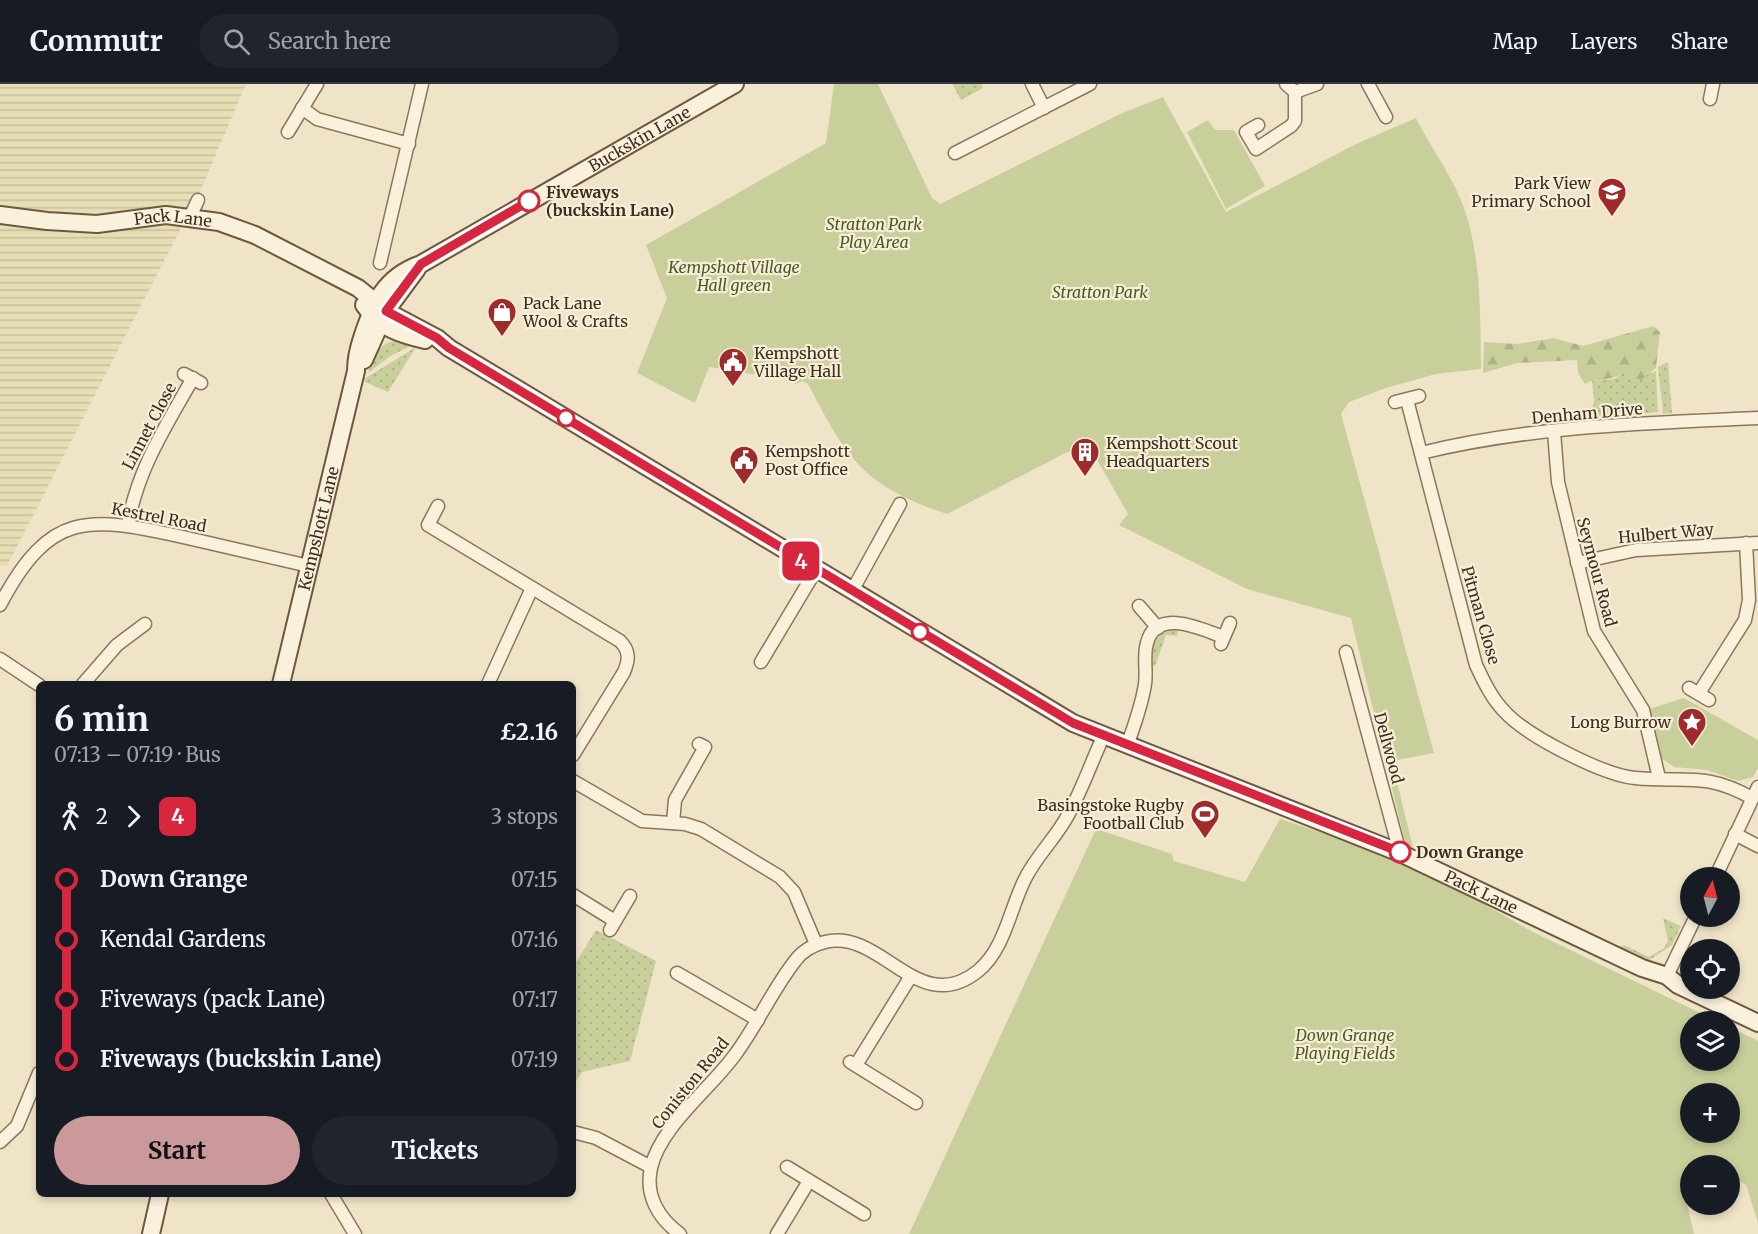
<!DOCTYPE html>
<html lang="en">
<head>
<meta charset="utf-8">
<style>
  body { margin:0; font-family:Merriweather,serif; background:#20242c; color:#f1f3f6; height:100vh; display:flex; flex-direction:column; font-size:22px; white-space:nowrap }
  * { box-sizing:border-box; margin:0 }
  p { font-size:20px; color:#9ea1a6 }
  .icon { flex:none; width:33px; height:33px; fill:none; stroke:currentColor; stroke-width:2; stroke-linecap:round; stroke-linejoin:round }
  .map { position:relative; flex:1; overflow:hidden }
  .drawer { position:absolute; left:36px; top:597px; width:540px; height:516px; display:flex; flex-direction:column; background:#171b24; border-radius:9px; box-shadow:0 3px 9px #0003 }
  .drawer>* { flex:none }
  .badge { padding:0 12px; border-radius:9px; font-size:21px; line-height:39px }
  .needle { width:39px; rotate:7deg }
  .tools { position:absolute; left:1680px; top:783px; display:grid; gap:12px }
  .tools a { display:grid; place-items:center; width:60px; height:60px; border-radius:50%; background:#171b24; box-shadow:0 3px 9px #0003; font-size:30px }
  .map>.badge { position:absolute; translate:-50% -50%; box-shadow:0 0 0 3px #fff }
  .legs { display:flex; align-items:center; gap:9px; height:66px; padding:0 18px; font-size:20px }
  .legs p { margin-inline-start:auto }
  .head { display:flex; align-items:center; justify-content:space-between; height:102px; padding:0 18px }
  h1 { font-size:33px; font-weight:700; line-height:45px }
  .button { display:flex; gap:12px; margin-top:auto; padding:12px 18px }
  .button a { flex:1; height:69px; border-radius:36px; background:#cc999b; color:#111; font-size:24px; font-weight:700; line-height:69px; text-align:center }
  .button a+a { background:#20242c; color:#f1f3f6 }
  ul { padding:0 18px; list-style:none }
  li { display:flex; align-items:center; gap:21px; height:60px; font-size:22px }
  li i { display:grid; place-items:center; width:9px; height:100%; margin:0 8px; background:currentColor }
  li i::after { content:''; width:15px; height:15px; margin:-8px; border:4px solid; border-radius:50%; background:#171b24 }
  li p { margin-inline-start:auto }
  li:first-child i { background:linear-gradient(#0000 50%,currentColor 0) }
  li:last-child i { background:linear-gradient(currentColor 50%,#0000 0) }
  header { display:flex; align-items:center; gap:36px; box-sizing:border-box; height:84px; padding:0 30px; background:#171b24; border-bottom:2px solid #363941 }
  header strong { font-size:28px }
  nav { display:flex; gap:33px; margin-inline-start:auto; font-size:21px }
  .search { width:420px; height:54px; background:#20242c; display:flex; align-items:center; gap:15px; box-sizing:border-box; padding:0 21px; border-radius:33px; color:#9ea1a6; font-size:22px }
  .map>svg:first-child { display:block }
</style>
</head>
<body>
<header>
<strong>Commutr</strong>
<div class="search"><svg class="icon" aria-label="search" viewBox="0 0 24 24"><circle cx="10" cy="10" r="6"/><path d="M15 15l6 6"/></svg>Search here</div>
<nav><a>Map</a><a>Layers</a><a>Share</a></nav>
</header>
<div class="map">
<svg width="1758" height="1150" viewBox="0 0 1758 1150">
  <defs>
    <pattern id="farmland-rules" width="6" height="5" patternUnits="userSpaceOnUse" patternTransform="scale(1.5)"><rect width="6" height="5" fill="#e6deb5"/><path d="M0 2.5h6" fill="none" stroke="#c6bf9b"/></pattern>
    <pattern id="grass-dots" width="8" height="8" patternUnits="userSpaceOnUse" patternTransform="scale(1.5)"><rect width="8" height="8" fill="#c9cf9b"/><path d="M2 2h.1M6 6h.1" fill="none" stroke="#aeb285" stroke-width="1.8" stroke-linecap="round"/></pattern>
    <pattern id="forest-firs" width="22" height="20" patternUnits="userSpaceOnUse" patternTransform="scale(1.5)"><rect width="22" height="20" fill="#c9cf9b"/><path d="M5 1l3.5 6h-7zM16 11l3.5 6h-7z" fill="#aeb285"/></pattern>
  </defs>
  <rect width="100%" height="100%" fill="#f0e4c8"/>
  <polygon fill="url(#farmland-rules)" points="0,0 246,0 202,103 7,482 0,481"/>
  <g fill="url(#grass-dots)">
    <polygon points="952,0 981,0 983,4 961,16"/>
    <path d="M396 257 413 261 392 271 368 289C374 274 378 258 396 257Z"/>
    <polygon points="416,263 388,308 365,298 364,295"/>
    <polygon points="1668,278 1672,329 1663,330 1658,283"/>
    <polygon points="1656,287 1658,328 1589,335 1594,318 1592,297 1614,295 1623,289 1636,294"/>
    <polygon points="1179,542 1177,552 1166,551 1155,582 1148,581 1148,559 1157,547"/>
    <polygon points="1663,834 1681,842 1672,861 1648,877 1620,863 1624,861 1649,873 1663,865 1668,857"/>
    <polygon points="596,846 656,877 630,977 582,988 573,1002 573,883"/>
  </g>
  <path fill="url(#forest-firs)" d="M1653 242 1660 248 1656 284 1641 296 1623 289C1609 298 1593 294 1585 300L1578 289 1577 276 1517 279 1483 289 1484 258 1516 260 1554 254 1583 262Z"/>
  <g fill="#c9cf9b" fill-rule="evenodd">
    <path d="M834 0H878L932 114 940 120 1120 30 1163 13 1226 128 1358 59 1416 34C1431 64 1453 93 1464 124 1482 176 1480 231 1481 285L1436 290 1386 304 1349 318 1341 330 1434 669 1392 677 1413 764 1406 762 1351 534 1247 505 1119 441 1128 430 1087 358 947 430C863 402 847 375 808 300L802 297 796 300 788 296 709 283 695 319 637 289 667 214 646 161 826 59Z"/>
    <polygon points="1208,36 1215,46 1234,46 1265,102 1226,125 1187,48"/>
    <polygon points="1684,614 1758,656 1758,684 1753,693 1738,697 1707,686 1675,683 1659,673 1657,653 1649,625"/>
    <path d="M1280 735 1366 763 1443 797 1533 848 1717 937 1690 938V976H1730V943L1758 957V1139L1746 1101 1730 1091V1082H1690V1108L1685 1111 1694 1150H909L1096 745 1172 770 1174 777 1245 798ZM1690 1010H1730V1048H1690Z"/>
  </g>
  <g fill="none" stroke-linecap="round" stroke-linejoin="round">
    <g stroke="#8d765c" stroke-width="15">
      <g id="street">
        <polyline points="1032,0 1044,24"/>
        <polyline points="1286,0 1295,8 1317,0"/>
        <polyline points="1368,0 1386,33"/>
        <polyline points="1710,15 1713,0"/>
        <polyline points="302,24 317,35 409,60"/>
        <polyline points="1258,41 1246,48 1256,65 1291,42 1295,37 1295,8"/>
        <polyline points="288,48 317,0"/>
        <polyline points="955,69 1090,0"/>
        <polyline points="190,133 198,116"/>
        <polyline points="380,179 422,0"/>
        <polyline points="184,290 201,299"/>
        <path d="M1407 316 1476 581C1484 598 1492 615 1505 628 1527 652 1603 691 1635 694 1684 699 1704 687 1752 714"/>
        <polyline points="1395,318 1419,312"/>
        <polyline points="1554,348 1558,398 1594,547 1643,626 1659,694"/>
        <path d="M1421 369C1530 342 1646 339 1758 334"/>
        <path d="M438 422 428 441 620 557C630 567 629 576 624 588L573 671"/>
        <path d="M128 441C137 386 166 342 193 294"/>
        <polyline points="1577,479 1636,466 1758,459"/>
        <polyline points="852,507 900,420"/>
        <path d="M0 521C50 426 88 432 183 453 225 463 267 472 309 482"/>
        <polyline points="1139,522 1158,544"/>
        <polyline points="1221,560 1230,539"/>
        <polyline points="1346,568 1400,769"/>
        <polyline points="0,575 39,601"/>
        <polyline points="761,578 816,486"/>
        <polyline points="83,600 117,561 145,540"/>
        <polyline points="488,600 532,504"/>
        <polyline points="1689,604 1709,616"/>
        <polyline points="1699,609 1745,536 1749,516 1746,459"/>
        <path d="M1127 662C1134 642 1142 621 1145 600 1147 587 1143 572 1147 559 1156 523 1202 545 1223 553"/>
        <polyline points="573,697 642,737 685,740 701,745 780,793 794,808 816,860"/>
        <polyline points="673,739 675,716 705,663 699,660"/>
        <polyline points="1735,750 1758,762"/>
        <polyline points="1715,794 1758,703"/>
        <polyline points="573,811 615,837"/>
        <polyline points="610,846 630,812"/>
        <polyline points="677,889 758,936"/>
        <polyline points="1667,892 1696,832"/>
        <polyline points="850,978 916,1019"/>
        <polyline points="856,981 911,892"/>
        <polyline points="573,1048 596,1054 651,1083"/>
        <polyline points="0,1058 17,1042 39,989"/>
        <polyline points="787,1083 864,1130"/>
        <polyline points="331,1110 355,1150"/>
        <path d="M680 1150C658 1134 645 1111 651 1084 660 1042 713 1003 737 968 758 939 773 905 795 877 802 867 813 861 825 858 882 844 918 935 978 887 1005 865 1010 824 1025 795 1036 772 1056 754 1068 731 1082 706 1091 679 1103 653"/>
        <polyline points="777,1150 809,1097"/>
      </g>
    </g>
    <g stroke="#6f573f" stroke-width="20">
      <g id="secondary">
        <path id="s1" d="M0 131 47 137 97 140 166 131 219 138 255 151 358 204 386 227 437 254 449 264 1073 639 1400 769 1642 884 1667 892 1678 901 1758 939"/>
        <path d="M364 221C380 244 399 250 425 256"/>
        <polyline points="364,276 386,227 417,185"/>
        <path id="s2" d="M281 600 356 287C356 275 358 266 362 254 373 220 384 193 421 180L735 0"/>
        <polyline points="151,1150 160,1110"/>
      </g>
    </g>
    <use href="#street" stroke="#faf1dc" stroke-width="12"/>
    <use href="#secondary" stroke="#faf1dc" stroke-width="16"/>
  </g>
  <g fill="none" stroke-linecap="round" stroke-linejoin="round">
    <g stroke="#fff" stroke-width="14">
      <polyline id="line-1" points="529,117 421,180 386,227 437,254 449,264 1073,639 1400,768"/>
    </g>
    <use href="#line-1" stroke="#d7263d" stroke-width="9"/>
  </g>
  <defs>
    <g id="school-pin" transform="scale(1.5)"><path d="M0 17L-7.5 6A9.5 9.5 0 1 1 7.5 6Z" fill="#9e2a2b" stroke="#f7eed8"/><path d="M0-5L7-2L0 1L-7-2ZM-4 1L0 2.5L4 1V4Q0 6-4 4Z" fill="#fff"/></g>
    <g id="shop-pin" transform="scale(1.5)"><path d="M0 17L-7.5 6A9.5 9.5 0 1 1 7.5 6Z" fill="#9e2a2b" stroke="#f7eed8"/><path d="M-5-2.5h2.3a2.7 3.5 0 0 1 5.4 0H5L5.5 6h-11ZM-1.5-2.5h3a1.5 2.3 0 0 0-3 0Z" fill="#fff"/></g>
    <g id="civic-pin" transform="scale(1.5)"><path d="M0 17L-7.5 6A9.5 9.5 0 1 1 7.5 6Z" fill="#9e2a2b" stroke="#f7eed8"/><path d="M-.6-6.5H3V-4.5H.6V-3L4-1V1h2V6H-6V1h2V-1L-.6-3ZM-1.2 2.5V6h2.4V2.5Z" fill="#fff"/></g>
    <g id="building-pin" transform="scale(1.5)"><path d="M0 17L-7.5 6A9.5 9.5 0 1 1 7.5 6Z" fill="#9e2a2b" stroke="#f7eed8"/><path d="M-4-6H4V6H1V3H-1V6H-4ZM-2.5-4.3h1.7v1.8h-1.7ZM.8-4.3h1.7v1.8H.8ZM-2.5-1h1.7V.8h-1.7ZM.8-1h1.7V.8H.8Z" fill="#fff"/></g>
    <g id="sight-pin" transform="scale(1.5)"><path d="M0 17L-7.5 6A9.5 9.5 0 1 1 7.5 6Z" fill="#9e2a2b" stroke="#f7eed8"/><path d="M0-6L1.8-2.2L6-1.7L2.9 1.2L3.7 5.4L0 3.3L-3.7 5.4L-2.9 1.2L-6-1.7L-1.8-2.2Z" fill="#fff"/></g>
    <g id="stadium-pin" transform="scale(1.5)"><path d="M0 17L-7.5 6A9.5 9.5 0 1 1 7.5 6Z" fill="#9e2a2b" stroke="#f7eed8"/><path d="M0-5a6.5 5 0 1 0 0 10a6.5 5 0 1 0 0-10ZM-3.5-1.8h7v3.6h-7Z" fill="#fff"/></g>
  </defs>
  <g fill-rule="evenodd">
    <use href="#school-pin" x="1612" y="108"/>
    <use href="#shop-pin" x="502" y="228"/>
    <use href="#civic-pin" x="733" y="278"/>
    <use href="#building-pin" x="1085" y="368"/>
    <use href="#civic-pin" x="744" y="376"/>
    <use href="#sight-pin" x="1692" y="638"/>
    <use href="#stadium-pin" x="1205" y="730"/>
  </g>
  <g fill="#fff" stroke="#d7263d" stroke-width="3">
    <circle cx="529" cy="117" r="10"/>
    <circle cx="566" cy="334" r="8"/>
    <circle cx="920" cy="548" r="8"/>
    <circle cx="1400" cy="768" r="10"/>
  </g>
  <g text-anchor="middle" dominant-baseline="central" stroke-width="4.5" stroke-linejoin="round" paint-order="stroke">
    <g font-size="16" fill="#3d2e20" stroke="#f7eed8">
      <text stroke="none"><textPath href="#s2" startOffset="706">Buckskin Lane</textPath></text>
      <text stroke="none"><textPath href="#s1" startOffset="174">Pack Lane</textPath></text>
      <text transform="translate(1587 329) rotate(-5)">Denham Drive</text>
      <text transform="translate(149 342) rotate(-62)">Linnet Close</text>
      <text transform="translate(159 433) rotate(11)">Kestrel Road</text>
      <text stroke="none"><textPath href="#s2" startOffset="160">Kempshott Lane</textPath></text>
      <text transform="translate(1666 449) rotate(-5)">Hulbert Way</text>
      <text transform="translate(1597 488) rotate(75)">Seymour Road</text>
      <text transform="translate(1481 531) rotate(74)">Pitman Close</text>
      <text transform="translate(1389 664) rotate(75)">Dellwood</text>
      <text stroke="none"><textPath href="#s1" startOffset="1654">Pack Lane</textPath></text>
      <text transform="translate(690 999) rotate(-51)">Coniston Road</text>
    </g>
    <g font-size="16" fill="#3d2e20" stroke="#f7eed8" text-anchor="start">
      <text x="1591" y="99" text-anchor="end">Park View<tspan x="1591" dy="18">Primary School</tspan></text>
      <text x="523" y="219">Pack Lane<tspan x="523" dy="18">Wool &amp; Crafts</tspan></text>
      <text x="754" y="269">Kempshott<tspan x="754" dy="18">Village Hall</tspan></text>
      <text x="1106" y="359">Kempshott Scout<tspan x="1106" dy="18">Headquarters</tspan></text>
      <text x="765" y="367">Kempshott<tspan x="765" dy="18">Post Office</tspan></text>
      <text x="1671" y="638" text-anchor="end">Long Burrow</text>
      <text x="1184" y="721" text-anchor="end">Basingstoke Rugby<tspan x="1184" dy="18">Football Club</tspan></text>
    </g>
    <g font-size="16" font-weight="bold" fill="#3d2e20" stroke="#f7eed8" text-anchor="start">
      <text x="546" y="108">Fiveways<tspan x="546" dy="18">(buckskin Lane)</tspan></text>
      <text x="1416" y="768">Down Grange</text>
    </g>
    <g font-size="16" font-style="italic" fill="#4d5a26" stroke="#f7eed8">
      <text x="874" y="140">Stratton Park<tspan x="874" dy="18">Play Area</tspan></text>
      <text x="734" y="183">Kempshott Village<tspan x="734" dy="18">Hall green</tspan></text>
      <text x="1100" y="208">Stratton Park</text>
      <text x="1345" y="951">Down Grange<tspan x="1345" dy="18">Playing Fields</tspan></text>
    </g>
  </g>
</svg>
<div class="tools">
<a><svg class="needle" viewBox="-14 -14 28 28"><path d="M0-13l5 13h-10z" fill="#e53935"/><path d="M0 13l5-13h-10z" fill="#9ea1a6"/></svg></a>
<a><svg class="icon" aria-label="locate" viewBox="0 0 24 24"><circle cx="12" cy="12" r="6"/><path d="M12 2v4M12 18v4M2 12h4M18 12h4"/></svg></a>
<a><svg class="icon" aria-label="layers" viewBox="0 0 24 24"><path d="M12 4l9 5-9 5-9-5zM3 14l9 5 9-5"/></svg></a>
<a>+</a>
<a>−</a>
</div>
<b class="badge" style="left:801px;top:477px;background:#d7263d;color:#fff">4</b>
<section class="drawer">
<div class="head"><div><h1>6 min</h1><p>07:13 – 07:19 · Bus</p></div><b>£2.16</b></div>
<div class="legs"><svg class="icon" aria-label="walk" viewBox="0 0 24 24"><circle cx="13" cy="4" r="2"/><path d="M13 8l-2 6 4 7M11 14l-3 7M7 12l3-4h3l4 4"/></svg>2<svg class="icon" aria-label="forward" viewBox="0 0 24 24"><path d="M9 5l7 7-7 7"/></svg><b class="badge" style="background:#d7263d;color:#fff">4</b><p>3 stops</p></div>
<ul>
<li><i style="color:#d7263d"></i><b>Down Grange</b><p>07:15</p></li>
<li><i style="color:#d7263d"></i><span>Kendal Gardens</span><p>07:16</p></li>
<li><i style="color:#d7263d"></i><span>Fiveways (pack Lane)</span><p>07:17</p></li>
<li><i style="color:#d7263d"></i><b>Fiveways (buckskin Lane)</b><p>07:19</p></li>
</ul>
<div class="button"><a>Start</a><a>Tickets</a></div>
</section>
</div>
</body>
</html>
